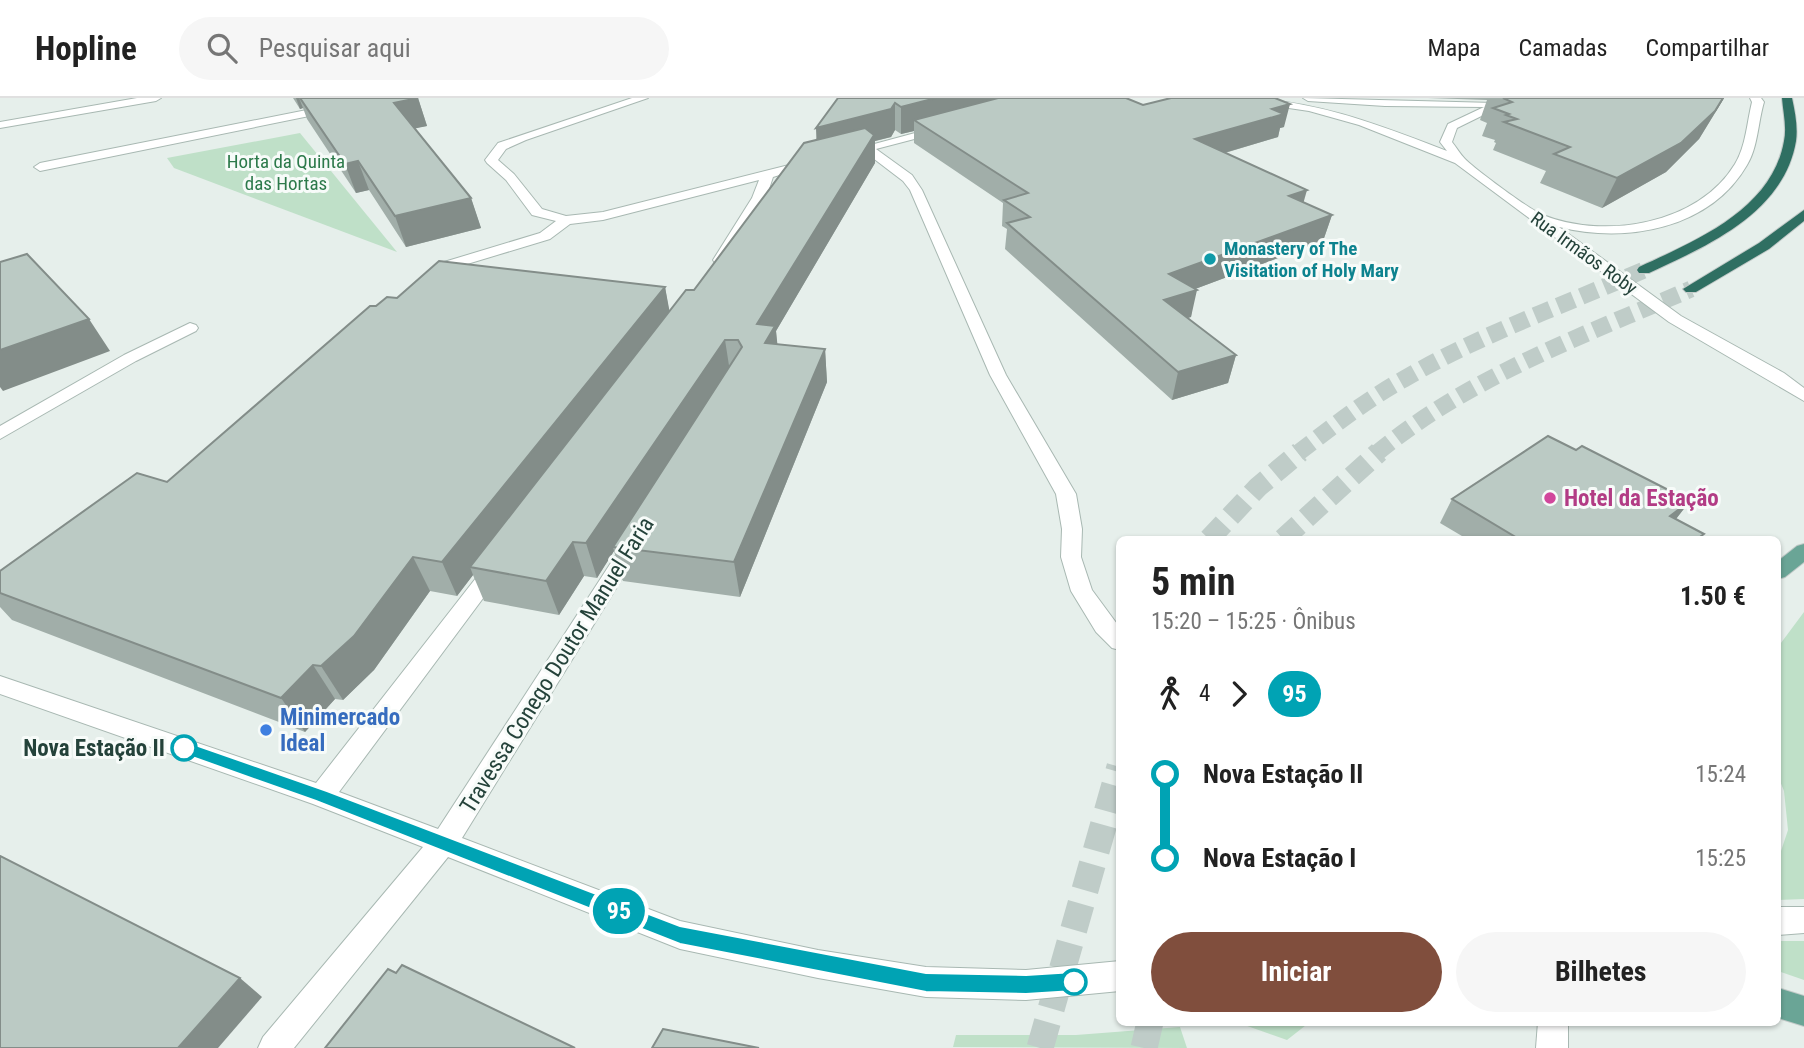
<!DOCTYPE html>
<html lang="pt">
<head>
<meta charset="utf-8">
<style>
  body { margin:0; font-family:"Roboto Condensed",sans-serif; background:#f6f6f6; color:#222; height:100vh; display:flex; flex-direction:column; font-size:26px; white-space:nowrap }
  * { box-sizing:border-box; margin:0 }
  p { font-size:23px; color:#767676 }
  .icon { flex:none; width:38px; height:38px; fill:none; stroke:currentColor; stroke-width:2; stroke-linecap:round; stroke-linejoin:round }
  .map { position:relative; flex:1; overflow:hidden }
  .sheet { position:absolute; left:1116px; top:438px; width:665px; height:490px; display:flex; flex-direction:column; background:#fff; border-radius:10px; box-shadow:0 2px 5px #0004 }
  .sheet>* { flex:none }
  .badge { padding:0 14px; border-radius:23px; font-size:24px; line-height:46px }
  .map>.badge { position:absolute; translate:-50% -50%; box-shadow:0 0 0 4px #fff }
  .legs { display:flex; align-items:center; gap:10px; height:77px; padding:0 35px; font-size:23px }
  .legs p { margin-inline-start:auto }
  .summary { display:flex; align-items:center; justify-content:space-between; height:119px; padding:0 35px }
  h1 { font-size:38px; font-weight:700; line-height:52px }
  .cta { display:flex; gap:14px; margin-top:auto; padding:14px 35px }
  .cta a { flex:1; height:80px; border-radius:42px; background:#804e3d; color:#fff; font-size:28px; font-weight:700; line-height:80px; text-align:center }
  .cta a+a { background:#f6f6f6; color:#222 }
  ul { padding:0 35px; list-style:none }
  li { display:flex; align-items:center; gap:24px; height:84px; font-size:26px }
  li i { display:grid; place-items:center; width:10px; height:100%; margin:0 9px; background:currentColor }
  li i::after { content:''; width:18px; height:18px; margin:-9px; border:5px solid; border-radius:50%; background:#fff }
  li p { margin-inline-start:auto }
  li:first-child i { background:linear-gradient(#0000 50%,currentColor 0) }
  li:last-child i { background:linear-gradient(currentColor 50%,#0000 0) }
  header { display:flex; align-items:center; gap:42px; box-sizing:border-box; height:98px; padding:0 35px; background:#fff; border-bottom:2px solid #e0e0e0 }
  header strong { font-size:33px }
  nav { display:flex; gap:38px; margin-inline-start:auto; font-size:24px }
  .search { width:490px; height:63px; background:#f6f6f6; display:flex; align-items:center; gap:18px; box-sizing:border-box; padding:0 24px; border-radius:38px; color:#767676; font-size:26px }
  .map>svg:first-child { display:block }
</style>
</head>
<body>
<header>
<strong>Hopline</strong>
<div class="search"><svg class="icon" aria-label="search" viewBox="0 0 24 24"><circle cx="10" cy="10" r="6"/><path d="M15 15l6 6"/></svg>Pesquisar aqui</div>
<nav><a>Mapa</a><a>Camadas</a><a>Compartilhar</a></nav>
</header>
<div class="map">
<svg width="1804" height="950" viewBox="0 0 1804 950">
  <rect width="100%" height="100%" fill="#e6efeb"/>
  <g fill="#bfe0c8">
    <polygon points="300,35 397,154 174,70 167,60"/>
    <polygon points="1804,514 1804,801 1778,802 1778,762 1788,732 1784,693 1778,678 1778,549"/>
    <polygon points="1778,843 1804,843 1804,882 1778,873"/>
    <polygon points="1236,924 1310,924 1287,942"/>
    <polygon points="1180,929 1187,950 953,949 956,937 1076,937"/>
  </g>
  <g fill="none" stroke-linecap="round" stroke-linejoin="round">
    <g stroke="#bfccc8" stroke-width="17" stroke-dasharray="17 8" stroke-linecap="butt">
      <path d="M1298 355C1332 329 1366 302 1404 281 1479 237 1564 207 1644 172"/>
      <path d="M1377 355C1469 279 1582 238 1691 191"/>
    </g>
    <g stroke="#bfccc8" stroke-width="21" stroke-dasharray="21 10" stroke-linecap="butt">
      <polyline points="1209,441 1258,389 1300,354"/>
      <polyline points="1283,441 1379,354"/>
    </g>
    <g stroke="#bfccc8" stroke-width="27" stroke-dasharray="27 14" stroke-linecap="butt">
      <polyline points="1040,950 1120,669"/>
      <polyline points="1144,950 1150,924"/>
    </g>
    <g stroke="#a8b8b2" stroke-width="2">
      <g id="minor">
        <polygon points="137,0 161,0 156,3 0,30 0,24"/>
        <polygon points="367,0 388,0 383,3 40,73 34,69 40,65"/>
        <polygon points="632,0 648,0 526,42 506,51 498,62 514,76 542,111 566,118 603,114 809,62 815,66 773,79 766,100 725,165 715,165 713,162 752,100 759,82 603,122 570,126 550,141 454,170 444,170 442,167 444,164 540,135 556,123 532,117 506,82 487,65 485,62 498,45"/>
        <path d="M1235 0C1310 0 1377 26 1447 53L1440 44 1448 26 1484 9 1385 8 1308 3 1303 0 1494 5 1504 0H1518L1457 30 1452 44C1456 49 1460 56 1465 61 1476 72 1530 112 1543 117 1605 142 1699 126 1735 66 1746 48 1747 24 1752 4L1750 0H1761L1764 4C1758 24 1758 49 1747 67 1710 131 1626 146 1559 129L1681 218 1784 275 1804 290V303L1669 224 1455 65 1359 27 1309 13 1240 3Z"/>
        <polygon points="941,28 945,29 945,33 876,51 912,77 922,92 1006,277 1076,396 1082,431 1081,459 1092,492 1120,530 1120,552 1112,550 1096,534 1071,493 1061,459 1062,431 1056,396 990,277 910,92 903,83 865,54 847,59 841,55"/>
        <polygon points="190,225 196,227 198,230 196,233 136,263 0,341 0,328 124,257"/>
        <polygon points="634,438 641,440 644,445 462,740 680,823 818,852 926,869 1026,872 1120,863 1120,893 1026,902 926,899 818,880 680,851 448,759 294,950 258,950 263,939 423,749 313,706 0,596 0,578 316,685 490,462 497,460 504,462 507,467 504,472 339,694 438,731 627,440"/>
        <polygon points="1778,809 1804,809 1804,835 1778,837"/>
        <polygon points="1538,924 1568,924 1568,950 1536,950"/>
      </g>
    </g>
    <g stroke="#c2cac8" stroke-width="2">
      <g id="major">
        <polygon points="1804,446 1804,464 1785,479 1778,481 1778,463 1797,448"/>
        <polygon points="1778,890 1804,898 1804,928 1778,920"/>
      </g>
    </g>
    <g stroke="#c2cac8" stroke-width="2">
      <g id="highway">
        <path d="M1782 0H1792C1795 14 1798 29 1796 43 1784 115 1707 148 1649 175H1639L1637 172 1639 169C1695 143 1772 112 1784 43 1787 29 1783 14 1782 0Z"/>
        <polygon points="1804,112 1804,123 1769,151 1696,194 1686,194 1683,191 1759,145"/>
      </g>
    </g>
    <use href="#minor" fill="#fff" fill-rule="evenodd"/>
    <use href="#major" fill="#6aa596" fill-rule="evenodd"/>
    <use href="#highway" fill="#2f6f62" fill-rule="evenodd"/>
  </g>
  <g fill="#a1aea9">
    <polygon points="293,0 418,0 427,28 414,30 471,100 481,130 406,149 369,92 356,95 307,21 303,10 300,11"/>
    <polygon points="838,0 1143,7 1284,29 1280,30 1278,39 1225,55 1303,105 1332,117 1323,143 1195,191 1191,219 1187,220 1236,257 1228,285 1172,302 1005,151 1007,131 1002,128 1003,105 914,45 914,33 901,36 895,32 891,39 875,43 875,65 776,233 777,247 825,251 827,284 740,499 623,483 614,453 597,480 584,478 559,517 484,503 473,477 457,498 430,493 374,572 343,602 335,601 305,634 12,522 0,509 0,473 167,384 376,208 397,200 665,189 669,213 694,192 816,42"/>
    <polygon points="1428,0 1724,0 1699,41 1666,74 1602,110 1540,85 1546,73 1493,52 1496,45 1494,44 1495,42 1482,38 1487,25 1480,22 1487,2"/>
    <polygon points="1576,352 1690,403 1676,421 1700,441 1467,441 1440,425 1452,401"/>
  </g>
  <g fill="#838d89">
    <polygon points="296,0 299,0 303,10 300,11"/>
    <polygon points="418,0 427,28 403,33 394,5"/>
    <polygon points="936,0 1050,0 914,22 914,33 901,36 901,9"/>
    <polygon points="1723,0 1724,0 1718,10 1699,41 1666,74 1602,110 1617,80"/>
    <polygon points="895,5 895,32 891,39 875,43 875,65 776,233 779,261 769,278 757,226 817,58 816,30"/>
    <polygon points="1290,6 1284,29 1280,30 1278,39 1190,65 1195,41 1272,11"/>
    <polygon points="358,63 369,92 356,95 345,66"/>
    <polygon points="1307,92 1300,117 1289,98"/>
    <polygon points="471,100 481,130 406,149 395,118"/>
    <polygon points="1332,117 1323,143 1171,200 1197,192 1191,219 1158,229 1169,176"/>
    <polygon points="665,189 671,221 470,469 473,477 457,498 442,464"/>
    <polygon points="89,221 110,253 3,293 0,289 0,252"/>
    <polygon points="725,242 730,274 613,449 614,453 597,480 586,445"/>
    <polygon points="825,251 827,284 740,499 734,464"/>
    <polygon points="1236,257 1228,285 1172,302 1178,274"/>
    <polygon points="1690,403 1672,426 1670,418"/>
    <polygon points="573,444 584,478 559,517 546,483"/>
    <polygon points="413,459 430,493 374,572 343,602 321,568"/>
    <polygon points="313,567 335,601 305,634 281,600"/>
    <polygon points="240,880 262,899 218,950 178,950"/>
  </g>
  <g fill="#bbcac4" stroke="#838d89" stroke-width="2">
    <polygon points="300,0 418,0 394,5 471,100 395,118 358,63 345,66"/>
    <polygon points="838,0 936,0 901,9 895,5 891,11 816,30"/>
    <polygon points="998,0 1126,0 1143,7 1171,0 1275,0 1290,6 1272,11 1284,16 1195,41 1307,92 1289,98 1332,117 1169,176 1197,192 1164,202 1236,257 1178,274 1007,125 1030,119 1004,102 1028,95 914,22"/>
    <polygon points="1503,0 1723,0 1715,13 1681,45 1617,80 1554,56 1570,49 1504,24 1517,21 1506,17 1509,16 1493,10 1512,4"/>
    <polygon points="865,30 874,37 757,226 775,228 765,245 825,251 734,464 613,449 742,249 738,242 725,242 586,445 573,444 546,483 470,469 686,192 694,192 804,45"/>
    <polygon points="27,156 89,221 0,252 0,164"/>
    <polygon points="439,163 665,189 442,464 413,459 354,538 321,568 313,567 281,600 0,495 0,473 137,375 167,384 370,208 376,208 387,199 397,200"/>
    <polygon points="1548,338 1576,352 1582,348 1690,403 1670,418 1704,436 1697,441 1519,441 1452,401"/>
    <polygon points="0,758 240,880 178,950 0,950"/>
    <polygon points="402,867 575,950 325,950 388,871 396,875"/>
    <polygon points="663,931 759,950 652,950"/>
  </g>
  <polygon fill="#00a3b4" stroke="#fff" stroke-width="2" points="184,643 327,693 680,828 926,875 1026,877 1074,874 1081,877 1084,884 1081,890 1074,893 1026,896 926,894 680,846 316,703 178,654 176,650 178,645"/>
  <circle fill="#0f9aa8" stroke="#f7fbf9" stroke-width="2.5" cx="1210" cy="161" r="7"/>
  <circle fill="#d1479c" stroke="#f7fbf9" stroke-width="2.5" cx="1550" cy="400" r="7"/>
  <circle fill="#3f7fe0" stroke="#f7fbf9" stroke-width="2.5" cx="266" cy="632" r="7"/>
  <g fill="#fff" stroke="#00a3b4" stroke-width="3.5">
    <circle cx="184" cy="650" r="12"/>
    <circle cx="1074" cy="884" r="12"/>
  </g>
  <g text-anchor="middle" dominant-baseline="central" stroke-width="6" stroke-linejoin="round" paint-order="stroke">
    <g font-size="19" fill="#2d7a4b" stroke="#f7fbf9">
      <text x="286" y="63">Horta da Quinta<tspan x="286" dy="22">das Hortas</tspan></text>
    </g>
    <g font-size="19" font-weight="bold" fill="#0d838f" stroke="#f7fbf9" text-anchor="start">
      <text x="1224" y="150">Monastery of The<tspan x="1224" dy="22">Visitation of Holy Mary</tspan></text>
    </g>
    <g font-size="19" fill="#24423a" stroke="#f7fbf9">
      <text transform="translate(1584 155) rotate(36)">Rua Irmãos Roby</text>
    </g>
    <g font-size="23" font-weight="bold" fill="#b23c85" stroke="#f7fbf9" text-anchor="start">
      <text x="1564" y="400">Hotel da Estação</text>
    </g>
    <g font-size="23" fill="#24423a" stroke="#f7fbf9">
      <text transform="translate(557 567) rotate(-58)">Travessa Conego Doutor Manuel Faria</text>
    </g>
    <g font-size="23" font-weight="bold" fill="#366cbe" stroke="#f7fbf9" text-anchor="start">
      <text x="280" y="619">Minimercado<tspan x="280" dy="26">Ideal</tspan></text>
    </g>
    <g font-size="23" font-weight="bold" fill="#24423a" stroke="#f7fbf9" text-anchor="end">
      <text x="165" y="650">Nova Estação II</text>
    </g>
  </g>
</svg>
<b class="badge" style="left:619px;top:813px;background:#00a3b4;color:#fff">95</b>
<section class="sheet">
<div class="summary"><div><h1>5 min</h1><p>15:20 – 15:25 · Ônibus</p></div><b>1.50 €</b></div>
<div class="legs"><svg class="icon" aria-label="walk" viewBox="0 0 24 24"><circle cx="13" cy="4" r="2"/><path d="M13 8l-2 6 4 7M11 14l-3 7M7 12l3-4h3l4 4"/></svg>4<svg class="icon" aria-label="forward" viewBox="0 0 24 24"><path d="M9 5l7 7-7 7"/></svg><b class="badge" style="background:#00a3b4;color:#fff">95</b></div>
<ul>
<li><i style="color:#00a3b4"></i><b>Nova Estação II</b><p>15:24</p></li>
<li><i style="color:#00a3b4"></i><b>Nova Estação I</b><p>15:25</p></li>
</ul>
<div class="cta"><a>Iniciar</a><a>Bilhetes</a></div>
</section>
</div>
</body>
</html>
